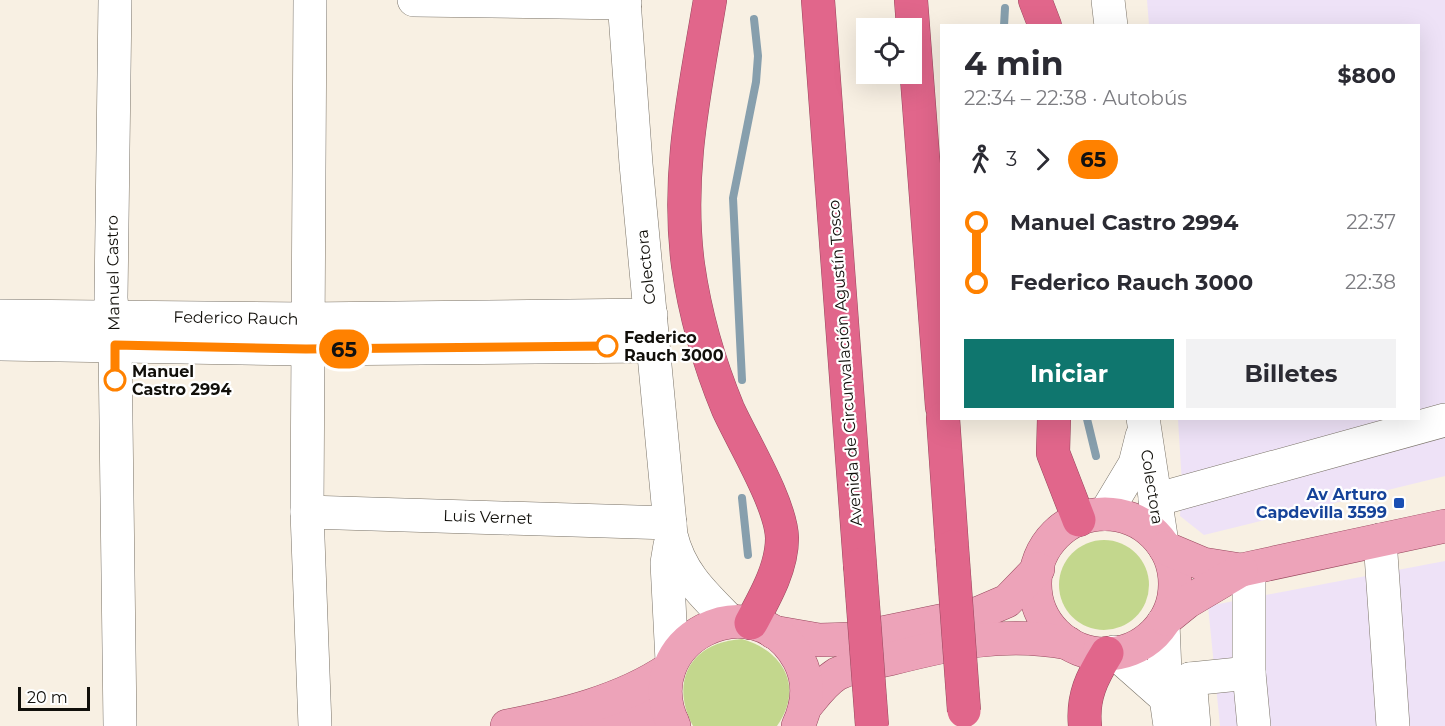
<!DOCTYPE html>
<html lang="es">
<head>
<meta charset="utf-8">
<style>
  body { margin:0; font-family:Montserrat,sans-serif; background:#f2f2f3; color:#2b2b33; height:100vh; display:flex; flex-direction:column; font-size:22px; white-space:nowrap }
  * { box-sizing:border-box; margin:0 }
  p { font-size:20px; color:#7c7c81 }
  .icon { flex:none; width:33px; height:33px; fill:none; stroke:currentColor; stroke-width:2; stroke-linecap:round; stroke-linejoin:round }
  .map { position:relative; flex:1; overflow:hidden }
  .details { position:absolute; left:940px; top:24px; width:480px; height:396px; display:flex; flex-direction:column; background:#fff; border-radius:0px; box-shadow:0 6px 24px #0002 }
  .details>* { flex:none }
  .badge { padding:0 12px; border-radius:20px; font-size:21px; line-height:39px }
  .tools { position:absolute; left:856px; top:18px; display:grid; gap:12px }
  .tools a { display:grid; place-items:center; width:66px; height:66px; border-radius:0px; background:#fff; box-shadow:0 6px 24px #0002; font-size:30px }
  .scale { position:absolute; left:18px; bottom:15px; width:72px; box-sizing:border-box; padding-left:6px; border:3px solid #110f0a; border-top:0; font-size:16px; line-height:21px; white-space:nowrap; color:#110f0a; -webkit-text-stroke:4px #fff; paint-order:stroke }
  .map>.badge { position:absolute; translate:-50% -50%; box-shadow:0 0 0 3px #fff }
  .legs { display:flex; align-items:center; gap:9px; height:66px; padding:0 24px; font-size:20px }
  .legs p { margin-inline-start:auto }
  .head { display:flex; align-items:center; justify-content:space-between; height:102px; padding:0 24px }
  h1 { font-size:33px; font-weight:700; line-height:45px }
  .action { display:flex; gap:12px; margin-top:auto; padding:12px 24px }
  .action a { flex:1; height:69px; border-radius:0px; background:#0f766e; color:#fff; font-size:24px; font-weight:700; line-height:69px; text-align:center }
  .action a+a { background:#f2f2f3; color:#2b2b33 }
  ul { padding:0 24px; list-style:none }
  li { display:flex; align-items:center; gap:21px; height:60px; font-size:22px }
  li i { display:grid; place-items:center; width:9px; height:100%; margin:0 8px; background:currentColor }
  li i::after { content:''; width:15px; height:15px; margin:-8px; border:4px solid; border-radius:50%; background:#fff }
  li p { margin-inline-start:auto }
  li:first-child i { background:linear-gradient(#0000 50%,currentColor 0) }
  li:last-child i { background:linear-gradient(currentColor 50%,#0000 0) }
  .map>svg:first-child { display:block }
</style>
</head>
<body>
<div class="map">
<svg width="1445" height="726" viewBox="0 0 1445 726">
  <rect width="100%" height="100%" fill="#f8f0e3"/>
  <g fill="#eee2f7">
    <polygon points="1147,0 1445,0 1445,476 1204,535 1180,516 1182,485 1178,419 1419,418 1419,26 1149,25"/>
    <polygon points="1445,561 1445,726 1220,726 1208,606"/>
  </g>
  <g fill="#c3d78d">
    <circle cx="1104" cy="585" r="45"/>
    <path d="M742 639C784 651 804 688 777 726H693C669 681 691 642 742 639Z"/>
  </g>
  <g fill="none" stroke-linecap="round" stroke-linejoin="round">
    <g stroke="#879fad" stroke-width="8">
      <polyline points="1004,26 1005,8"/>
      <polyline points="742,380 733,198 756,82 758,56 754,19"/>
      <polyline points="1087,419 1096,456"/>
      <polyline points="742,498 748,555"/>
    </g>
    <g stroke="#7a7368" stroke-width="34">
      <g id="minor">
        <polyline points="115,0 111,298 115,345 120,726"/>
        <polyline points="310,0 307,512 315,726"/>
        <polyline points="414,0 625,3"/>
        <path d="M624 0 636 164 671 535C680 573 703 594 730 621"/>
        <polyline points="1108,0 1111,26"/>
        <polyline points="0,316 306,319 651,315"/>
        <polyline points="0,344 306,349 653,346"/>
        <polyline points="1143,418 1162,543"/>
        <polyline points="1155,500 1445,420"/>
        <polyline points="307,512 670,523"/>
        <polyline points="1105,514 1135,464 1142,436"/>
        <polyline points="1380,540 1393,726"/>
        <polyline points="670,545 667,563 672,661"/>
        <polyline points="1249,569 1249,673 1254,726"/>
        <polyline points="1163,623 1166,698 1170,726"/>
        <polyline points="1114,652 1166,698"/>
        <polyline points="1190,679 1194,726"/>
        <polyline points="1166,698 1190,679 1249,673"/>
      </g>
    </g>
    <g stroke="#98485e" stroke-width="34">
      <g id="major">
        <circle cx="1105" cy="584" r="70"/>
        <polyline points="1165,548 1203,564 1241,570 1445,526"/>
        <polyline points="1166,619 1187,602 1241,570"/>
        <polyline points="773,632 819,640 853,639 979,613 1007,601 1038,569"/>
        <path d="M805 707C815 695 824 682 837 674 853 666 873 663 890 659 953 643 1004 631 1068 643"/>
        <polyline points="586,714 633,713 672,721"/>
        <path d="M507 726C562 715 622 701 669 669"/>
        <path d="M674 726C632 640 755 578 799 660 810 681 808 705 798 726"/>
      </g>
    </g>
    <g stroke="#98485e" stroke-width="34">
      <g id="highway">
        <path d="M710 0C695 90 676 173 688 265 695 314 709 363 728 409 743 442 781 504 782 538 782 568 765 597 751 623"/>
        <polyline points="818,0 860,565"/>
        <polyline points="911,0 942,407"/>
        <polyline points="1035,0 1045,26"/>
        <polyline points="943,418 952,547"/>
        <polyline points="1054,418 1053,453 1079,520"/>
        <path d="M1085 726C1082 697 1092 677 1107 653"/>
      </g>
    </g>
    <use href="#minor" stroke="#fff" stroke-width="33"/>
    <use href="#major" stroke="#eda3b9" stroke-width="33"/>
    <use href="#highway" stroke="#e1668b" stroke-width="33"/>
    <g stroke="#98485e" stroke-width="34" stroke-linecap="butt">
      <g id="highway-bridge">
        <polyline points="952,547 964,711"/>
        <polyline points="860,565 872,726"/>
      </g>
    </g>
    <use href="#highway-bridge" stroke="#e1668b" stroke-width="33"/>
  </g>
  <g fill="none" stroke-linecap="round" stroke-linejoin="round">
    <g stroke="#fff" stroke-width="14">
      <polyline id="line-1" points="115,380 115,345 306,349 607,346"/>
    </g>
    <use href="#line-1" stroke="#ff8100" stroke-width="9"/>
  </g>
  <g fill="#fff" stroke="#ff8100" stroke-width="3">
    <circle cx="607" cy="346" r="10"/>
    <circle cx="115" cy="380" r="10"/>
  </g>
  <rect fill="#1a4fb4" stroke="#fff" stroke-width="2" x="1393" y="497" width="12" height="12" rx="3"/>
  <g text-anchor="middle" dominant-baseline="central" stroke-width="4.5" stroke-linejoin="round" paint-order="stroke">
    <g font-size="16" fill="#110f0a" stroke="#fff">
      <text transform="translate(646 267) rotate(-96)">Colectora</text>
      <text transform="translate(113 273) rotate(-91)">Manuel Castro</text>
      <text transform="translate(236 318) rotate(1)">Federico Rauch</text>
      <text transform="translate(845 363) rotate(-94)">Avenida de Circunvalación Agustín Tosco</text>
      <text transform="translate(1152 487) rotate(81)">Colectora</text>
      <text transform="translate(488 517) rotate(2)">Luis Vernet</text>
    </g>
    <g font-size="16" font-weight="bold" fill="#110f0a" stroke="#fff" text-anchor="start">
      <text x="624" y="337">Federico<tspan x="624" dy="18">Rauch 3000</tspan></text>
      <text x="132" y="371">Manuel<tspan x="132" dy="18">Castro 2994</tspan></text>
    </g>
    <g font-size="16" font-weight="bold" fill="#164399" stroke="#fff" text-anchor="end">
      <text x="1387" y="494">Av Arturo<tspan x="1387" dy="18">Capdevilla 3599</tspan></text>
    </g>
  </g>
</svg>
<div class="tools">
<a><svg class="icon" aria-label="locate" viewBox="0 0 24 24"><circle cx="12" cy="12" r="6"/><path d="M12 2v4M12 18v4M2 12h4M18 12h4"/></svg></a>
</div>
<div class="scale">20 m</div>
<b class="badge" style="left:344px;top:349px;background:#ff8100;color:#111">65</b>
<section class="details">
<div class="head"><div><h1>4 min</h1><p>22:34 – 22:38 · Autobús</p></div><b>$800</b></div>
<div class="legs"><svg class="icon" aria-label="walk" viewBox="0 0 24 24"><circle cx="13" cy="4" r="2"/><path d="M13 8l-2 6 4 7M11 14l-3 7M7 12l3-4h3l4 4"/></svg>3<svg class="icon" aria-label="forward" viewBox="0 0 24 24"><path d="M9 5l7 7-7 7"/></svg><b class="badge" style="background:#ff8100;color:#111">65</b></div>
<ul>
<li><i style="color:#ff8100"></i><b>Manuel Castro 2994</b><p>22:37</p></li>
<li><i style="color:#ff8100"></i><b>Federico Rauch 3000</b><p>22:38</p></li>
</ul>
<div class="action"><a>Iniciar</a><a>Billetes</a></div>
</section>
</div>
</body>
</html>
